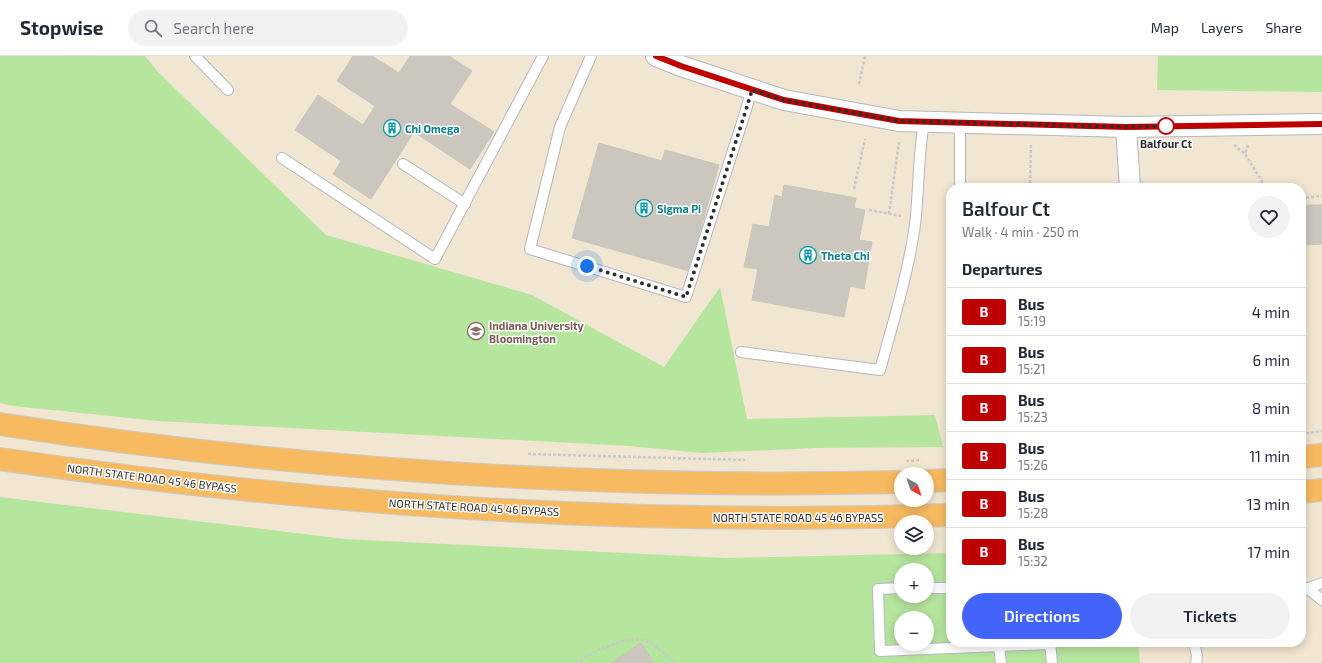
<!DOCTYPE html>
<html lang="en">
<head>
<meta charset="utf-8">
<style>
  body { margin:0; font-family:"Exo 2",sans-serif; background:#f2f2f3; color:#1f2937; height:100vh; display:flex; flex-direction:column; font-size:15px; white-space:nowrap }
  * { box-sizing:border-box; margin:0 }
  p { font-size:13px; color:#747a83 }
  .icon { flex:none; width:22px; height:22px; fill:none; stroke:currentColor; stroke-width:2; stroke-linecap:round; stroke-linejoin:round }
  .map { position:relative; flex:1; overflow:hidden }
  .drawer { position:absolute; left:946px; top:127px; width:360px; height:464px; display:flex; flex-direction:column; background:#fff; border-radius:16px; box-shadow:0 2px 10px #0003 }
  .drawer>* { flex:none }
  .badge { padding:0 8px; border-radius:3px; font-size:14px; line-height:26px }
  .needle { width:26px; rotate:140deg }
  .buttons { position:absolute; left:894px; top:411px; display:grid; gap:8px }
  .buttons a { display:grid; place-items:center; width:40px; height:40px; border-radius:50%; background:#fff; box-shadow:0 2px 10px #0003; font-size:20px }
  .you { position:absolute; width:20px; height:20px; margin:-10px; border:3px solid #fff; border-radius:50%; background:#1a73e8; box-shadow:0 0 0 6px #1a73e833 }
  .map>.badge { position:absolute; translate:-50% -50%; box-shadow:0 0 0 2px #fff }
  h2 { padding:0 16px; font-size:15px; line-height:36px }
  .round { display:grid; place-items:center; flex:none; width:42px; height:42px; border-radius:21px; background:#f2f2f3 }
  .headline { display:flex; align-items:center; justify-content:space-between; height:68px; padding:0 16px }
  h1 { font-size:19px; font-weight:600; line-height:30px }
  .primary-button { display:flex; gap:8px; margin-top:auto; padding:8px 16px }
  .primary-button a { flex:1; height:46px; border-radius:24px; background:#4264fb; color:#fff; font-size:16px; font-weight:600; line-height:46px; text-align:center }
  .primary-button a+a { background:#f2f2f3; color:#1f2937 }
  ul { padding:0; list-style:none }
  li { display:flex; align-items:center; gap:12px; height:48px; padding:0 16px; border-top:1px solid #e0e1e3 }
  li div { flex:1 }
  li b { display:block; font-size:15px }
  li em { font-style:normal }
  li .badge { min-width:44px; font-weight:700; text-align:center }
  header { display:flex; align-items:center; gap:24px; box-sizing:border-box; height:56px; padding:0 20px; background:#fff; border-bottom:1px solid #e0e1e3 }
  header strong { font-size:19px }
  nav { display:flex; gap:22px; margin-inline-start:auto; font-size:14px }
  .search { width:280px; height:36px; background:#f2f2f3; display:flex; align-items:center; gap:10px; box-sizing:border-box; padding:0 14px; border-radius:22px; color:#747a83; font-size:15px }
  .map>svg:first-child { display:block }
</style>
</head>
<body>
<header>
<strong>Stopwise</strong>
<div class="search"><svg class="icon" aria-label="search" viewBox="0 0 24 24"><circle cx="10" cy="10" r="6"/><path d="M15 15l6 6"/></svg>Search here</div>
<nav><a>Map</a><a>Layers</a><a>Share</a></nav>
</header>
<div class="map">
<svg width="1322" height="607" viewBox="0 0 1322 607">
  <rect width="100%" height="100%" fill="#efe9e1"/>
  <path fill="#f0e6d1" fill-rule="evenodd" d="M0 0H1322V607H0ZM951 132H1301V586H951ZM901 418H927V444H901ZM901 466H927V492H901ZM901 514H927V540H901ZM901 562H927V588H901Z"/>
  <g fill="#b6e59e" fill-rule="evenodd">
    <polygon points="0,0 145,0 158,16 326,179 532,239 664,311 720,231 747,363 935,359 943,391 816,392 703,397 629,390 158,365 14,350 0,347"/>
    <polygon points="1158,0 1322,0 1322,36 1157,34"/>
    <path d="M0 441 345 483 726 502 951 497V586H1138L1140 607H0ZM901 514H927V540H901ZM901 562H927V588H901Z"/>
  </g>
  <g fill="#cbc7bf" stroke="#cbc5ba">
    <polygon points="353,0 372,0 399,17 410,0 449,0 472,15 450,48 494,76 470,113 414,76 371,143 333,118 341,105 295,74 318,39 363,69 375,50 337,25"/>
    <polygon points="599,87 662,105 665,94 719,109 689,215 572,182"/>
    <polygon points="784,129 856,142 854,152 865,154 859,184 872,186 864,233 850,230 844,261 752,244 758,213 744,211 753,168 769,171 775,139 782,141"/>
    <polygon points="1301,149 1322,149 1322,188 1301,189"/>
    <polygon points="641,587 654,607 611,607"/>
  </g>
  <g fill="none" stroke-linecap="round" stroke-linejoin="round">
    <g stroke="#b4b7c1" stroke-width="12">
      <g id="service">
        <polyline points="195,0 228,34"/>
        <polyline points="591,0 560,71 530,193 686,241 745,57 752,33"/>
        <polyline points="282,102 435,203 543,0"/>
        <polyline points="403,108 465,148"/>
        <polyline points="960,132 960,67"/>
        <path d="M741 296 880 314C893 267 908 218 915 169 919 135 918 100 924 66"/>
        <polyline points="901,532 878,533 880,595 999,590 1001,607"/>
        <polyline points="927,532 951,532"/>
        <polyline points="1307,532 1322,544"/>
        <polyline points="1301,535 1322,527"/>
        <polyline points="1050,586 1052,607"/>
        <polyline points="1194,586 1197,600 1196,607"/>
        <polyline points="999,590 1051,588"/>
      </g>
    </g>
    <g stroke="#b4b7c1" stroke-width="22">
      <g id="minor">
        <polyline points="656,0 681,10 784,44 899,65 1126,71 1322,68"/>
        <polyline points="1126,71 1130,132"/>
      </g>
    </g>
    <g stroke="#c9c9c9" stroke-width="24">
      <g id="trunk">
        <path d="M0 368C297 414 600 433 901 426"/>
        <polyline points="1301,401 1322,399"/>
        <path d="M0 403C314 449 633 470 951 459"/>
        <polyline points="927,425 951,424"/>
        <polyline points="1301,436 1322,434"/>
      </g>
    </g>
    <g stroke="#c9c9c9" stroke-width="2.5" stroke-dasharray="3 2" stroke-linecap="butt">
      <polyline points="859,28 865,0"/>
      <polyline points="1234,89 1245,98"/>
      <polyline points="1248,89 1245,98 1266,132"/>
      <polyline points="1030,132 1031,88"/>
      <polyline points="854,133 865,83"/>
      <polyline points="1301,142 1322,140"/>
      <polyline points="869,154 901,160"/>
      <polyline points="889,158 899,86"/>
      <polyline points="1301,378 1322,375"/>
      <polyline points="528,398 745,404"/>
      <polyline points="906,405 921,404"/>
      <path d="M576 607C592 596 626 579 646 585 653 587 670 602 676 607"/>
    </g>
    <use href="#service" stroke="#fff" stroke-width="10"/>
    <use href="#minor" stroke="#fff" stroke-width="20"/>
    <use href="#trunk" stroke="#f8ba60" stroke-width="22"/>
  </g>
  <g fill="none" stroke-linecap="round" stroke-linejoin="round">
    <g stroke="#fff" stroke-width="9">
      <polyline id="line" points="656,0 681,10 784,44 899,65 1126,71 1322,68"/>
    </g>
    <use href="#line" stroke="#bd0000" stroke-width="6"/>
    <polyline stroke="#2e2e2e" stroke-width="4" stroke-dasharray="0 7.2" points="587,210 686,241 745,57 752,34 784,44 899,65 1126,71 1171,70 1166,70"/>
  </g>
  <defs>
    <g id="building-ring" transform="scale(0.9)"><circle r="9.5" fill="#fff" stroke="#0f9aa8" stroke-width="1.5"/><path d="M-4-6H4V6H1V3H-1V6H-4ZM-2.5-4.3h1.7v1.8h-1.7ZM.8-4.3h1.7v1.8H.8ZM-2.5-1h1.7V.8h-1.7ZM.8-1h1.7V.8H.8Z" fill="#0f9aa8"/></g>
    <g id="university-ring" transform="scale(0.9)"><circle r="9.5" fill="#fff" stroke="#8d6e63" stroke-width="1.5"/><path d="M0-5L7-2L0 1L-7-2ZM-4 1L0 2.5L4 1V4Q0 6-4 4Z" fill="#8d6e63"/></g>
  </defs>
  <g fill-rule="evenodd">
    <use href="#building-ring" x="392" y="72"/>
    <use href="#building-ring" x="644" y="152"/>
    <use href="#building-ring" x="808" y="199"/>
    <use href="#university-ring" x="476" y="275"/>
  </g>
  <circle fill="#fff" stroke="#bd0000" stroke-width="2" cx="1166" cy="70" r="8"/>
  <g text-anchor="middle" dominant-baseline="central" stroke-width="3" stroke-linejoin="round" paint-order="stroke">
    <g font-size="11" font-weight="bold" fill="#0d838f" stroke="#fff" text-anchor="start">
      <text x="405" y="72">Chi Omega</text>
      <text x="657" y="152">Sigma Pi</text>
      <text x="821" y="199">Theta Chi</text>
    </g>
    <g font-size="11" font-weight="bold" fill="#2e2e2e" stroke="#fff">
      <text x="1166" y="87">Balfour Ct</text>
    </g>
    <g font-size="11" font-weight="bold" fill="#785e54" stroke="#fff" text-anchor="start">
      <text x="489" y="269">Indiana University<tspan x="489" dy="13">Bloomington</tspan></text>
    </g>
    <g font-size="11" fill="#2e2e2e" stroke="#fff">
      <text transform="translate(152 422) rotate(7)">NORTH STATE ROAD 45 46 BYPASS</text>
      <text transform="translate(474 451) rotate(3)">NORTH STATE ROAD 45 46 BYPASS</text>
      <text x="798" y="461">NORTH STATE ROAD 45 46 BYPASS</text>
    </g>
  </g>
</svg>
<div class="buttons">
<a><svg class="needle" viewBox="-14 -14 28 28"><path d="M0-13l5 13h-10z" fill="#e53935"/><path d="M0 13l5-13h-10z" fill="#747a83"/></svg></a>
<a><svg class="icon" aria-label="layers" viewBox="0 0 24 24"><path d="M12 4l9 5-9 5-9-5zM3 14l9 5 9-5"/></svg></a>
<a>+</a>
<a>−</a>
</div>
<div class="you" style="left:587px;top:210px"></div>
<section class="drawer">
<div class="headline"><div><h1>Balfour Ct</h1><p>Walk · 4 min · 250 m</p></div><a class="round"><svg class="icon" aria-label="heart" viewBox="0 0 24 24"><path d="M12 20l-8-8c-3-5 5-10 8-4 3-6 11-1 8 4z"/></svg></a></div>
<h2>Departures</h2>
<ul>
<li><span class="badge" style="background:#bd0000;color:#fff">B</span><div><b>Bus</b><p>15:19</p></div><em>4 min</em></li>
<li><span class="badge" style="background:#bd0000;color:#fff">B</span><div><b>Bus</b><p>15:21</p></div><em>6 min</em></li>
<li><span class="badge" style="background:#bd0000;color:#fff">B</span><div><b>Bus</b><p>15:23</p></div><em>8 min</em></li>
<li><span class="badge" style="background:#bd0000;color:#fff">B</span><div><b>Bus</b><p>15:26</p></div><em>11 min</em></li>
<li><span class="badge" style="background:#bd0000;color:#fff">B</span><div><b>Bus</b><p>15:28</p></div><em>13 min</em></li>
<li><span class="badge" style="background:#bd0000;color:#fff">B</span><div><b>Bus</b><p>15:32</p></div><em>17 min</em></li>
</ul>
<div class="primary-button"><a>Directions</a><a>Tickets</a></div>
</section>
</div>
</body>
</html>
